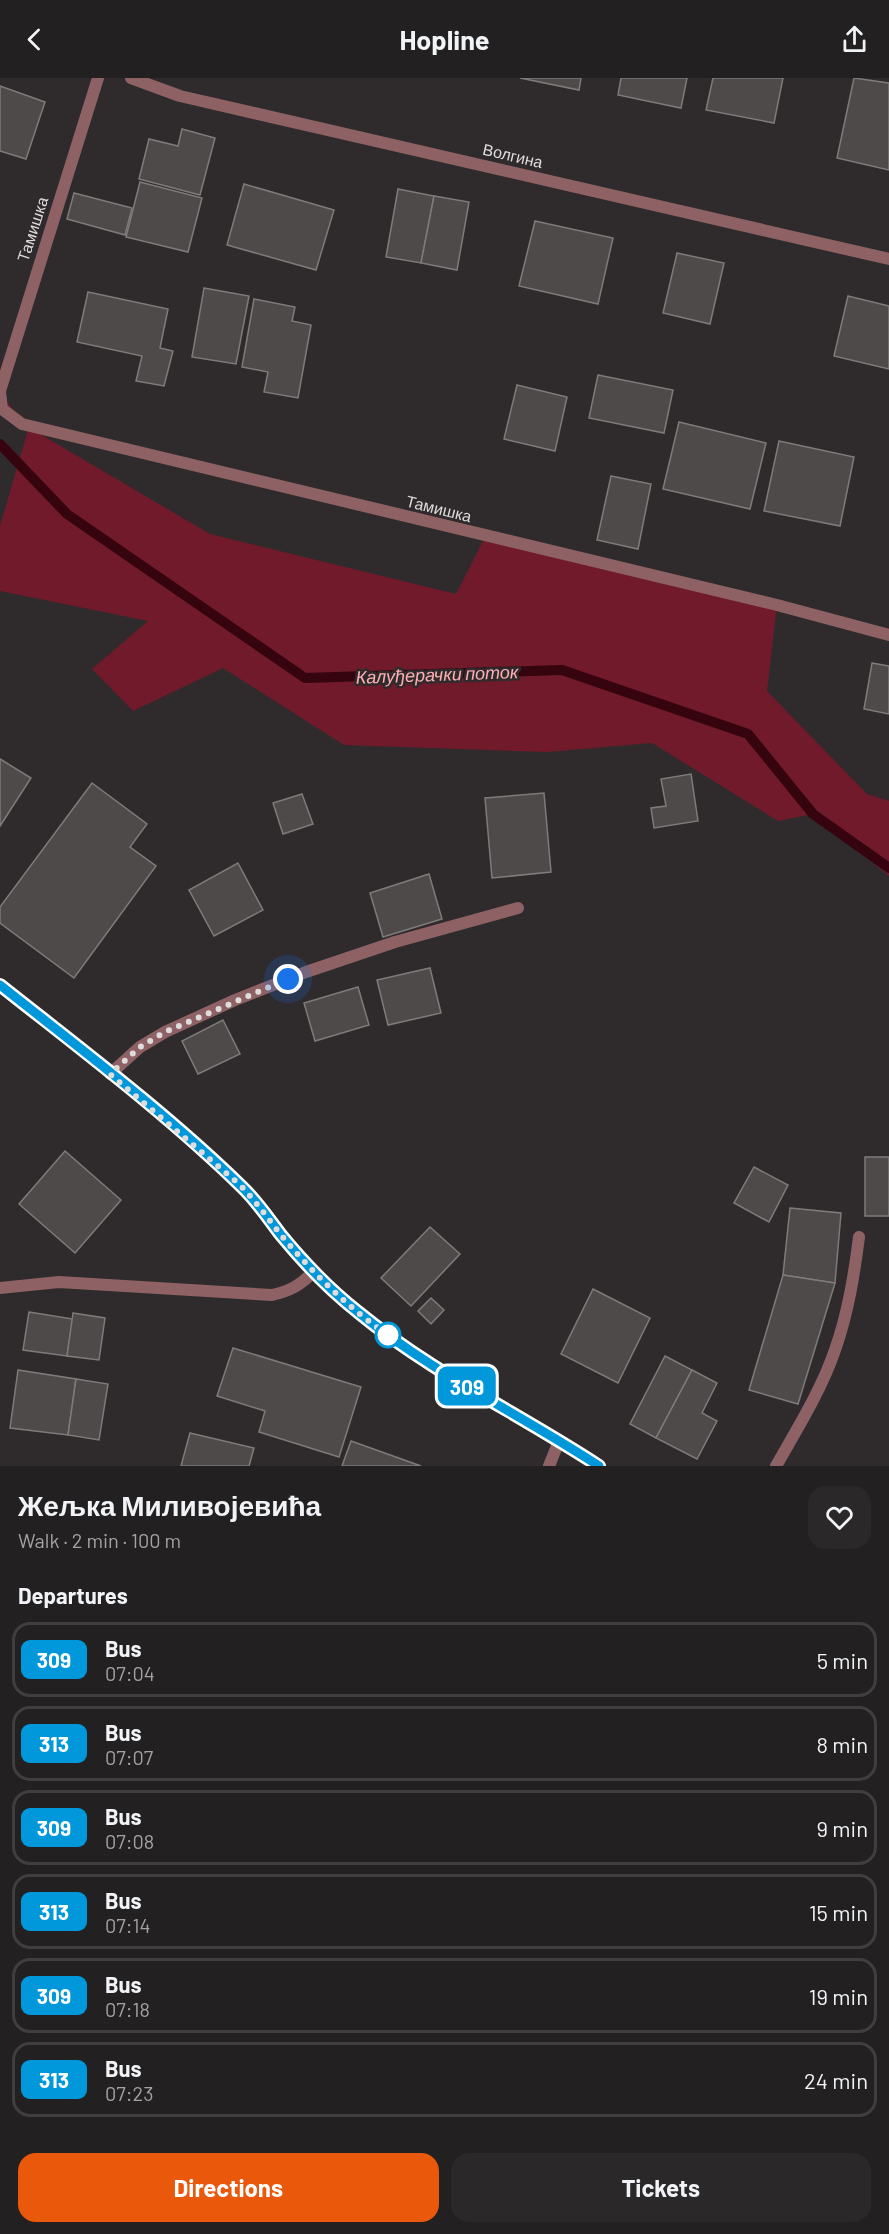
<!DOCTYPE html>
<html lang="en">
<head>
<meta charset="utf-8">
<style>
  body { margin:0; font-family:Barlow,sans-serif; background:#2b282a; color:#f1f3f6; height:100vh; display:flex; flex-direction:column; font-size:22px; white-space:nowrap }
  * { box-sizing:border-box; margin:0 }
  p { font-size:20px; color:#a3a3a5 }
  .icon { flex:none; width:33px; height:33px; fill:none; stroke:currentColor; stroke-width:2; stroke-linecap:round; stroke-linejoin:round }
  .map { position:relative; height:1388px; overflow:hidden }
  .side { display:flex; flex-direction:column; background:#232021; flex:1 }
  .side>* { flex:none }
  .badge { padding:0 12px; border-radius:9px; font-size:21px; line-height:39px }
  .you { position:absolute; width:30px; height:30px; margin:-15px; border:4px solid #fff; border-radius:50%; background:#1a73e8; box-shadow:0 0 0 9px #1a73e833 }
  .map>.badge { position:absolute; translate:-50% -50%; box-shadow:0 0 0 3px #fff }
  h2 { padding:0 18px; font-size:22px; line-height:54px }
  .round { display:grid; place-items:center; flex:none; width:63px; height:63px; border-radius:18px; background:#2b282a }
  .headline { display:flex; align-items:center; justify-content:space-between; height:102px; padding:0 18px }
  h1 { font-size:28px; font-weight:700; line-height:45px }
  .primary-button { display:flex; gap:12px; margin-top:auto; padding:12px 18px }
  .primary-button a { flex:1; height:69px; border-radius:18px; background:#ea580c; color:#fff; font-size:24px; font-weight:700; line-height:69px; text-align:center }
  .primary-button a+a { background:#2b282a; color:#f1f3f6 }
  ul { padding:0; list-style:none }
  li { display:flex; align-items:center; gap:18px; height:75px; margin:0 12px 9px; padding:0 6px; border:3px solid #403e3f; border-radius:18px }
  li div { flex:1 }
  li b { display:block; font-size:22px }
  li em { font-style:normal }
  li .badge { min-width:66px; font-weight:700; text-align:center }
  header { display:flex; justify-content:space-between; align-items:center; height:78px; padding:0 18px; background:#232021; font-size:27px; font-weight:700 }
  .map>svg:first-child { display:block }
</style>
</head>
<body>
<header><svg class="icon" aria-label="back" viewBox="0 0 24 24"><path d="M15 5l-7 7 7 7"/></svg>Hopline<svg class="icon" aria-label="share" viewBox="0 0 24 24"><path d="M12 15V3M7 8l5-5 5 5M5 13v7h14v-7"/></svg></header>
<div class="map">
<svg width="889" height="1388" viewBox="0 0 889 1388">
  <rect width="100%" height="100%" fill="#2f2b2c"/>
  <polygon fill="#701a2b" points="0,313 23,346 210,456 456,516 485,459 777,527 767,613 867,716 889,723 889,798 813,736 778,743 652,665 547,674 344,667 223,590 133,633 92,591 148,543 0,513 0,448 28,352 0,336"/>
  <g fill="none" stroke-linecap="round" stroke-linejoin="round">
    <polyline stroke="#35040e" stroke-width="10" points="0,366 67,436 305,600 562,592 748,656 813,736 889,790"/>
  </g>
  <g fill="#4e4a4a" stroke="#7f7b7b" stroke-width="1.5">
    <polygon points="520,0 581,0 579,12"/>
    <polygon points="621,0 687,0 681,30 618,17"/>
    <polygon points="713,0 783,0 774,45 706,32"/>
    <polygon points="854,0 889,5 889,92 837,80"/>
    <polygon points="0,8 45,24 26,81 0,73"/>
    <polygon points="182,51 215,60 200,117 139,101 149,61 178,68"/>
    <polygon points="140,104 202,120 188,174 126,159"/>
    <polygon points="244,106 334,132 316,192 227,167"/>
    <polygon points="398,111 434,118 421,185 386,179"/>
    <polygon points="74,115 132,130 125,157 67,141"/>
    <polygon points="434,118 469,124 457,192 421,185"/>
    <polygon points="535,143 613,160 598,226 519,208"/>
    <polygon points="677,175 724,185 710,246 663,235"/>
    <polygon points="204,210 249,218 236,286 192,279"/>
    <polygon points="88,214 168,231 160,270 173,273 164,308 136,303 142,278 77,264"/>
    <polygon points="848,218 889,228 889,291 834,278"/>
    <polygon points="254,221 295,229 292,243 311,247 298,320 264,314 268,294 242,289"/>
    <polygon points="598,297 673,312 664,355 589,340"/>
    <polygon points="517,307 567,319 555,373 504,361"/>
    <polygon points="679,344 766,365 750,431 663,411"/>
    <polygon points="779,363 854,379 840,448 764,433"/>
    <polygon points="611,398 651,406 638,471 597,462"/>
    <polygon points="872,585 889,588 889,636 864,631"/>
    <polygon points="0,681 31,700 0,748"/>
    <polygon points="691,696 698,743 654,750 651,730 666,728 661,701"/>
    <polygon points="92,705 147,746 130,769 156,788 74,900 0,845 0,829"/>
    <polygon points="544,715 551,794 492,800 485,720"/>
    <polygon points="302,716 313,746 283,756 273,725"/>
    <polygon points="238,785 263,832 214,858 189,812"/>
    <polygon points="429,796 442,841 383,859 370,815"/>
    <polygon points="430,890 441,935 388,947 377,902"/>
    <polygon points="358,909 369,947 315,963 304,925"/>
    <polygon points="223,942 240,976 198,996 182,963"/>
    <polygon points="65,1073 121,1122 75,1175 19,1126"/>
    <rect x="865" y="1079" width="24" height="59"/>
    <polygon points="754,1089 788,1107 769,1144 734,1125"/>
    <polygon points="790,1130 841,1135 835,1205 783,1197"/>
    <polygon points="430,1149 460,1176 411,1228 381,1200"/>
    <polygon points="783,1197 835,1205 798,1326 749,1312"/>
    <polygon points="593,1211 650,1240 618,1305 561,1276"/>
    <polygon points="431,1220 444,1232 431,1246 418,1233"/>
    <polygon points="29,1234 73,1241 67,1278 23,1272"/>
    <polygon points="73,1235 105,1240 99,1282 67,1278"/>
    <polygon points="233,1270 361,1309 339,1379 259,1354 265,1333 217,1318"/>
    <polygon points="665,1278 692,1292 656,1360 630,1346"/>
    <polygon points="18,1292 76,1301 68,1357 10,1350"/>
    <polygon points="692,1292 717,1305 702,1335 717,1343 697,1381 656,1360"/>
    <polygon points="76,1301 108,1306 99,1362 68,1357"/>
    <polygon points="190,1355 254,1370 249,1388 181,1388"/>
    <polygon points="351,1363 421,1388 342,1388"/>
  </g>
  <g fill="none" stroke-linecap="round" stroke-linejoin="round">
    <g stroke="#8e6265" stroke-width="12">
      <polyline points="110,996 140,969 165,954 235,922 306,894 395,864 518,830"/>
      <path d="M776 1388C797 1351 821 1313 835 1272 848 1235 854 1198 859 1159"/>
    </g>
    <g stroke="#8e6265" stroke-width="12">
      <polyline points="131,0 180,18 889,181"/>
      <polyline points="0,313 98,0"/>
      <polyline points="0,314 2,331 22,346 777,527 889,557"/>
      <polyline points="549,1388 559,1363"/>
    </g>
    <g stroke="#8e6265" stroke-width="12">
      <path d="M0 908C82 972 166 1035 241 1108 257 1123 268 1140 281 1157 304 1185 330 1211 358 1234 432 1295 520 1336 599 1388"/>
      <path d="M0 1210 59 1204 272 1217C290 1213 301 1207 313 1194"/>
    </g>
  </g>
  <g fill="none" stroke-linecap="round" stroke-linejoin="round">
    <g stroke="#fff" stroke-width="14">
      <path id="line" d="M0 907C82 972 166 1035 241 1108 257 1123 268 1140 281 1157 304 1185 330 1212 358 1234 432 1295 520 1336 599 1388"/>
    </g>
    <use href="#line" stroke="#0098da" stroke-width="9"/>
    <path stroke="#dfdcdc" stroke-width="6" stroke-dasharray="0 10.8" d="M288 901 165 954 140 969 110 996 239 1106C258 1125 269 1143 286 1163 316 1198 350 1231 388 1257"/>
  </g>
  <circle fill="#fff" stroke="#0098da" stroke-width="3" cx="388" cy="1257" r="12"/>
  <g text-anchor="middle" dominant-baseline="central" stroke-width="5" stroke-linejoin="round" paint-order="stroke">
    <g font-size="16" fill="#dfdcdc" stroke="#2f2b2c">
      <text transform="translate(513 77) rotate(13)">Волгина</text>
      <text transform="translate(32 151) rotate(-72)">Тамишка</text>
      <text transform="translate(439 430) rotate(14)">Тамишка</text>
    </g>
    <g font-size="18" font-style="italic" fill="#ffaeb4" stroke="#2f2b2c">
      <text transform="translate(437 596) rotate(-2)">Калуђерачки поток</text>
    </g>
  </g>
</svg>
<div class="you" style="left:288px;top:901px"></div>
<b class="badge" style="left:467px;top:1308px;background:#0098da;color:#fff">309</b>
</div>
<section class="side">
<div class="headline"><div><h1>Жељка Миливојевића</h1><p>Walk · 2 min · 100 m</p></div><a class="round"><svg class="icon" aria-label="heart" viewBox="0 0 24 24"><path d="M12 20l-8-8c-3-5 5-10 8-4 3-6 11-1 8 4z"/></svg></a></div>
<h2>Departures</h2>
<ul>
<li><span class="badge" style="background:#0098da;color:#fff">309</span><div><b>Bus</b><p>07:04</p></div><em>5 min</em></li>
<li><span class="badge" style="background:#0098da;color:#fff">313</span><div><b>Bus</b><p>07:07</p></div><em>8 min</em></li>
<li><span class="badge" style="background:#0098da;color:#fff">309</span><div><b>Bus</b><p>07:08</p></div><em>9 min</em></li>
<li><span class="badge" style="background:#0098da;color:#fff">313</span><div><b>Bus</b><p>07:14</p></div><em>15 min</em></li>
<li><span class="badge" style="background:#0098da;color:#fff">309</span><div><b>Bus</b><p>07:18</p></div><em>19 min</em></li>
<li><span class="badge" style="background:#0098da;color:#fff">313</span><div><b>Bus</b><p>07:23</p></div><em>24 min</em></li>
</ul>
<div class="primary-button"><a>Directions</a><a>Tickets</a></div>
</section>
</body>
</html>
